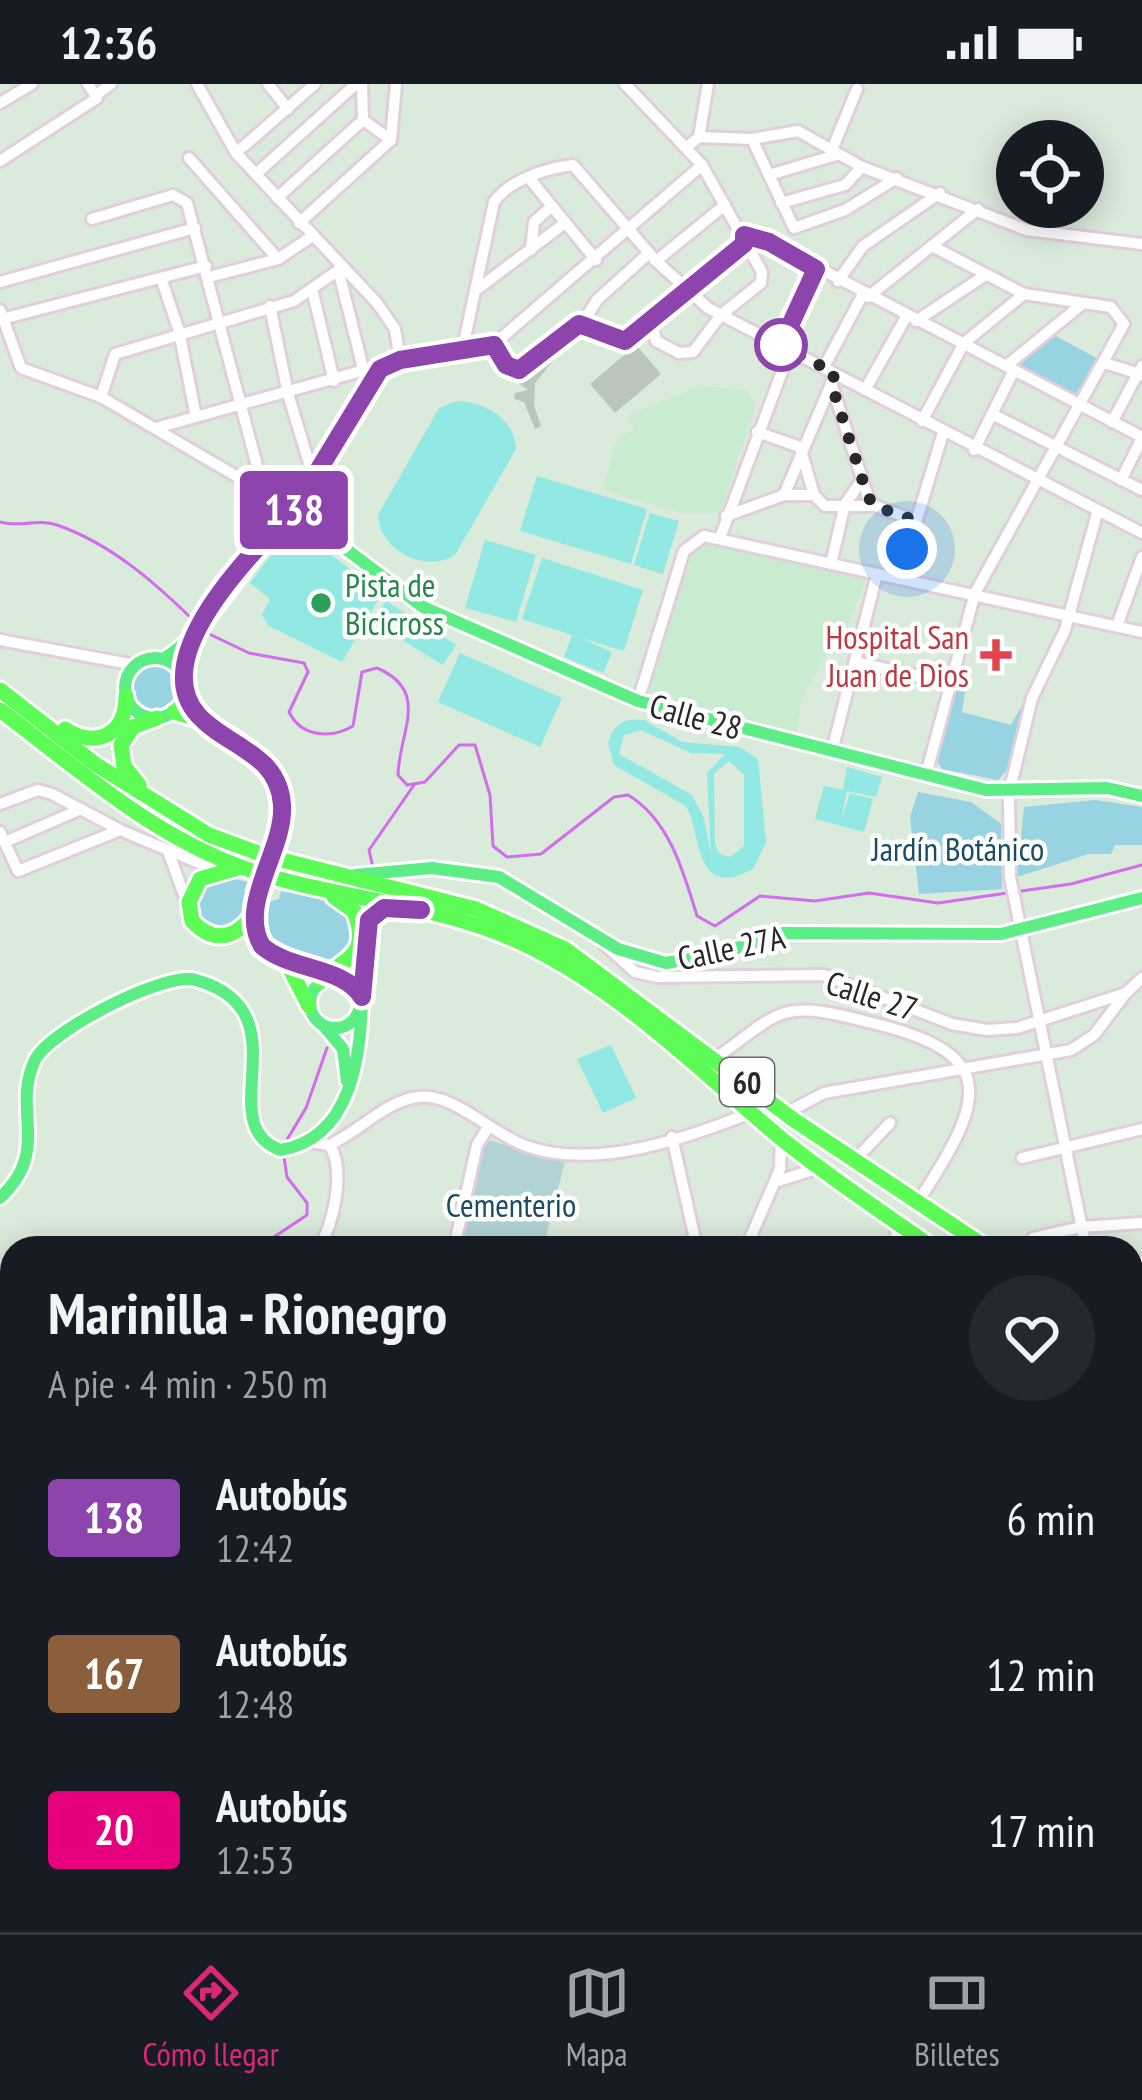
<!DOCTYPE html>
<html lang="es">
<head>
<meta charset="utf-8">
<style>
  body { margin:0; font-family:"PT Sans Narrow",sans-serif; background:#242831; color:#f1f3f6; height:100vh; display:flex; flex-direction:column; font-size:45px; white-space:nowrap }
  * { box-sizing:border-box; margin:0 }
  p { font-size:39px; color:#9ea1a6 }
  .icon { flex:none; width:66px; height:66px; fill:none; stroke:currentColor; stroke-width:2; stroke-linecap:round; stroke-linejoin:round }
  .map { position:relative; flex:1; overflow:hidden }
  .drawer { position:absolute; left:0px; top:1152px; width:1143px; height:696px; display:flex; flex-direction:column; background:#171b24; border-radius:36px 36px 0 0; box-shadow:0 6px 30px #0003 }
  .drawer>* { flex:none }
  .badge { padding:0 24px; border-radius:9px; font-size:42px; line-height:78px }
  .buttons { position:absolute; left:996px; top:36px; display:grid; gap:24px }
  .buttons a { display:grid; place-items:center; width:108px; height:108px; border-radius:50%; background:#171b24; box-shadow:0 6px 30px #0003; font-size:60px }
  .you { position:absolute; width:60px; height:60px; margin:-30px; border:9px solid #fff; border-radius:50%; background:#1a73e8; box-shadow:0 0 0 18px #1a73e833 }
  .map>.badge { position:absolute; translate:-50% -50%; box-shadow:0 0 0 6px #fff }
  .round { display:grid; place-items:center; flex:none; width:126px; height:126px; border-radius:63px; background:#242831 }
  .head { display:flex; align-items:center; justify-content:space-between; height:204px; padding:0 48px }
  h1 { font-size:57px; font-weight:600; line-height:90px }
  ul { padding:0; list-style:none }
  li { display:flex; align-items:center; gap:36px; height:156px; padding:0 48px }
  li div { flex:1 }
  li b { display:block; font-size:45px }
  li em { font-style:normal }
  li .badge { min-width:132px; font-weight:700; text-align:center }
  .status { display:flex; justify-content:space-between; align-items:center; height:84px; padding:0 60px; background:#171b24; direction:ltr }
  .status svg { height:33px; fill:currentColor }
  .tab-bar { display:flex; justify-content:space-around; align-items:center; height:168px; border-top:3px solid #363941; background:#171b24; font-size:33px; color:#9ea1a6 }
  .tab-bar a { display:grid; justify-items:center; gap:6px }
  .tab-bar .active { color:#db2777 }
  .map>svg:first-child { display:block }
</style>
</head>
<body>
<div class="status"><b>12:36</b><svg viewBox="0 0 49 12"><path d="M0 12V9h3v3zM5 12V6h3v6zM10 12V3h3v9zM15 12V0h3v12zM26 1h20v11H26zM47 4h2v5h-2z"/></svg></div>
<div class="map">
<svg width="1142" height="1848" viewBox="0 0 1142 1848">
  <rect width="100%" height="100%" fill="#daeadb"/>
  <g fill="#c9ecd0">
    <polygon points="701,302 745,306 756,321 720,429 685,430 610,409 603,401 617,356 634,345 628,336 632,329"/>
    <polygon points="709,458 866,496 845,549 833,557 803,611 796,650 652,612 648,605 689,469"/>
  </g>
  <g fill="#97d3e1">
    <polygon points="1048,248 1104,278 1081,317 1007,282"/>
    <circle cx="154" cy="603" r="23"/>
    <polygon points="956,594 966,598 962,628 1011,641 1026,615 1008,685 998,696 942,685 937,677"/>
    <polygon points="918,708 971,718 1001,740 1002,805 919,810 910,733"/>
    <polygon points="1096,716 1142,723 1142,761 1115,761 1111,770 1089,770 1017,793 1024,723"/>
    <polygon points="228,793 247,798 244,807 254,814 245,838 218,848 196,835 193,825 202,799"/>
    <path d="M281 807C312 814 344 814 355 848L346 876C313 886 295 878 268 859L263 836 267 818 279 815Z"/>
  </g>
  <polygon fill="#b1d3d4" points="484,1055 565,1077 543,1164 458,1163"/>
  <g fill="#92e8e3" fill-rule="evenodd">
    <path d="M457 317C486 318 514 335 516 365L455 471C425 490 379 466 378 431L439 324Z"/>
    <polygon points="537,392 647,425 631,480 520,447"/>
    <polygon points="650,429 679,437 663,490 634,481"/>
    <polygon points="306,452 382,509 342,578 269,542 262,531 270,515 250,499 283,455"/>
    <polygon points="485,456 536,471 516,538 465,524"/>
    <polygon points="542,474 643,506 624,567 581,554 612,568 603,589 564,573 572,551 522,535"/>
    <polygon points="386,517 456,561 443,581 373,538"/>
    <polygon points="460,569 562,614 540,663 438,618"/>
    <path d="M644 636 682 658 740 663 758 675 766 758 753 785C694 817 702 751 686 722L614 681 608 660C612 641 624 633 644 636ZM641 646 691 669 725 670 707 689 711 771 704 734 692 711 619 670 624 651ZM729 677 744 691V762L730 773 720 770 715 760 714 690Z"/>
    <polygon points="847,683 882,693 876,713 847,707 841,736 850,709 873,715 864,748 815,735 824,702 843,706"/>
    <polygon points="611,961 636,1014 603,1029 577,975"/>
  </g>
  <g fill="none" stroke-linecap="round" stroke-linejoin="round">
    <g stroke="#d06eeb" stroke-width="3">
      <path d="M0 438C19 444 39 434 57 441 112 460 158 501 198 541"/>
      <path d="M205 548 249 569 304 579 308 588 289 628C301 653 331 655 353 642L362 588 377 584C431 607 399 648 398 691L407 701 425 698 459 661H475L490 711 493 762 507 773 541 770 614 713 628 711C669 735 684 789 697 832L715 842 760 812 815 817 869 809 938 819 1071 800 1142 781"/>
      <polyline points="373,784 369,766 414,701"/>
      <polyline points="285,1059 306,1024 327,964"/>
      <polyline points="268,1164 268,1157 307,1131 307,1119 287,1093 283,1067"/>
      <polyline points="1131,1762 1142,1767"/>
      <polyline points="331,1848 336,1836"/>
    </g>
  </g>
  <g fill="#bac6bb">
    <polygon points="636,261 661,290 615,329 590,300"/>
    <polygon points="557,272 535,299 534,321 541,342 535,345 524,318 514,315 515,309 528,306 517,298 530,295"/>
  </g>
  <g fill="none" stroke-linecap="round" stroke-linejoin="round">
    <g stroke="#e1cfdb" stroke-width="16">
      <g id="minor">
        <polyline points="197,0 236,69 377,219 395,245 400,276"/>
        <polyline points="268,0 288,25"/>
        <polyline points="362,0 363,36"/>
        <polyline points="625,0 702,81 762,188 761,199 721,231 693,268 679,269 656,257 651,235"/>
        <polyline points="96,11 111,0"/>
        <polyline points="0,19 32,0"/>
        <polyline points="363,36 391,56"/>
        <polyline points="699,53 708,0"/>
        <polyline points="752,55 794,144 845,126 897,94"/>
        <polyline points="687,63 699,53 752,55 798,47 862,83 1027,146 1142,160"/>
        <polyline points="832,66 857,5"/>
        <polyline points="236,69 315,0"/>
        <polyline points="189,74 278,175"/>
        <polyline points="0,77 97,14 88,0"/>
        <polyline points="256,90 356,0"/>
        <polyline points="769,91 836,71"/>
        <polyline points="529,94 596,176"/>
        <polyline points="277,114 363,36"/>
        <polyline points="781,119 845,101 862,83"/>
        <polyline points="92,135 173,111 187,119 264,408"/>
        <polyline points="299,139 391,56 396,0"/>
        <polyline points="744,151 769,158 1142,353"/>
        <polyline points="531,166 534,138 551,123"/>
        <polyline points="656,177 725,121"/>
        <polyline points="339,189 366,296"/>
        <polyline points="209,193 278,175 311,153"/>
        <polyline points="161,194 179,247 196,333"/>
        <polyline points="838,197 863,162 940,109"/>
        <polyline points="0,198 195,144"/>
        <polyline points="479,204 565,139"/>
        <polyline points="312,205 334,297"/>
        <polyline points="868,213 978,125"/>
        <polyline points="270,222 288,310 313,392"/>
        <polyline points="0,226 21,284 101,313 294,426 380,285"/>
        <polyline points="2,235 206,182"/>
        <polyline points="916,237 984,192"/>
        <polyline points="582,240 597,216 649,169"/>
        <polyline points="493,261 506,281 519,287 579,240 625,257 744,160"/>
        <polyline points="781,261 816,185"/>
        <path d="M462 268 494 118C509 96 547 84 573 81L656 177 708 224 1142 449"/>
        <polyline points="1105,279 1142,291"/>
        <polyline points="1006,282 1081,221"/>
        <polyline points="824,283 863,210"/>
        <polyline points="831,299 868,413 875,422 914,436"/>
        <polyline points="865,306 906,233"/>
        <polyline points="101,313 115,270 294,217 340,185"/>
        <polyline points="992,330 1142,406"/>
        <polyline points="922,337 964,259 1024,210"/>
        <polyline points="1112,338 1142,282"/>
        <polyline points="156,344 400,276 493,261 702,81"/>
        <polyline points="757,348 800,363 814,411 825,422 875,422"/>
        <polyline points="974,366 1014,286"/>
        <polyline points="1121,396 1142,354"/>
        <polyline points="814,411 784,411 832,298"/>
        <polyline points="726,432 784,411"/>
        <polyline points="720,454 790,266"/>
        <polyline points="831,480 845,420 860,399"/>
        <polyline points="899,495 943,349"/>
        <polyline points="1117,542 1142,473"/>
        <polyline points="0,556 135,581"/>
        <polyline points="855,578 949,599"/>
        <polyline points="638,617 684,467 704,452 1142,548"/>
        <polyline points="832,667 877,490"/>
        <polyline points="926,691 975,509 1124,240 1111,223 1024,210 932,162"/>
        <polyline points="0,720 38,706 52,710 120,746 206,782 226,784"/>
        <polyline points="0,748 18,787 120,746"/>
        <polyline points="5,758 81,725"/>
        <polyline points="168,767 188,822"/>
        <polyline points="603,859 635,888 658,893 824,891 952,940 987,946 1017,944 1126,909 1142,894"/>
        <path d="M715 974C736 962 762 935 785 929 810 922 844 932 868 938 997 968 987 1011 925 1107"/>
        <polyline points="786,1029 824,1009 1071,966 1094,951 1126,909"/>
        <polyline points="672,1053 697,1164"/>
        <path d="M305 1057 329 1061C359 1048 385 1017 418 1013 453 1008 492 1050 526 1062 596 1087 685 1054 751 1029"/>
        <polyline points="1022,1074 1142,1045"/>
        <polyline points="855,1076 890,1039"/>
        <polyline points="778,1097 816,1085"/>
        <polyline points="896,1147 899,1164"/>
        <polyline points="1033,1154 1081,1143 1142,1139"/>
        <polyline points="844,1160 859,1164"/>
        <path d="M318 1164C334 1143 346 1082 329 1061"/>
        <polyline points="454,1164 477,1061 487,1045"/>
        <polyline points="746,1164 780,1085 781,1055"/>
        <polyline points="918,1164 919,1164"/>
        <polyline points="1086,1164 1010,793 1009,709 1032,614 1065,546 1098,426"/>
        <polyline points="1131,1240 1142,1178"/>
        <polyline points="1131,1347 1142,1350"/>
        <polyline points="1131,1458 1142,1420"/>
        <polyline points="0,1591 12,1586"/>
        <polyline points="167,1848 179,1836"/>
      </g>
    </g>
    <g stroke="#fff" stroke-width="18">
      <g id="major">
        <circle cx="155" cy="604" r="30"/>
        <path d="M163 575C209 549 253 467 294 426L423 523 638 617 986 706 1107 704 1142 712"/>
        <polyline points="355,791 432,784 499,793 618,865 666,879 715,871 783,849 1001,850 1142,814"/>
        <circle cx="335" cy="919" r="25"/>
        <polyline points="324,942 343,965 347,997"/>
        <path d="M0 1114C52 1065 11 1027 35 976 49 947 165 887 196 896 306 927 209 1039 280 1066 352 1055 361 971 362 913"/>
      </g>
    </g>
    <g stroke="#fff" stroke-width="21">
      <g id="highway">
        <polyline points="0,606 95,680 209,751 266,772 476,825 565,865 794,1036 987,1164"/>
        <polyline points="185,609 199,633"/>
        <path d="M0 626C77 684 151 751 244 784 338 817 442 818 532 864 624 910 700 986 778 1052 827 1092 881 1127 933 1164"/>
        <path d="M174 628C223 640 291 679 280 739"/>
        <path d="M65 645C96 665 126 651 126 612"/>
        <polyline points="139,701 124,682 121,661 133,643 157,634"/>
        <path d="M237 784 200 795 189 818 192 837C217 864 242 851 258 822"/>
        <path d="M257 828C251 870 294 891 332 887"/>
        <polyline points="289,883 309,922"/>
        <path d="M320 898C343 873 372 874 354 827L334 813"/>
        <polyline points="362,913 367,842 377,827 392,825"/>
        <polyline points="1131,1262 1142,1268"/>
        <polyline points="1131,1297 1142,1303"/>
      </g>
    </g>
    <use href="#minor" stroke="#fff" stroke-width="10"/>
    <use href="#major" stroke="#5ced85" stroke-width="12"/>
    <use href="#highway" stroke="#5dfb55" stroke-width="15"/>
    <g stroke="#fff" stroke-width="21" stroke-linecap="butt">
      <polyline id="highway-bridge" points="261,808 280,739"/>
    </g>
    <use href="#highway-bridge" stroke="#5dfb55" stroke-width="15"/>
  </g>
  <g fill="none" stroke-linecap="round" stroke-linejoin="round">
    <g stroke="#fff" stroke-width="27">
      <path id="line" d="M421 826 384 824 369 836 362 913C343 882 291 887 262 862 237 820 285 766 282 721 279 669 227 663 198 631 146 573 253 466 294 426L380 285 400 276 494 261 506 281 519 286 579 240 625 257 744 160V151L769 158 816 185 781 261"/>
    </g>
    <use href="#line" stroke="#8e44ad" stroke-width="18"/>
    <polyline stroke="#282828" stroke-width="12" stroke-dasharray="0 21.6" points="781,261 835,289 831,299 868,413 875,422 914,436 907,465"/>
  </g>
  <circle fill="#fff" stroke="#8e44ad" stroke-width="6" cx="781" cy="261" r="24"/>
  <circle fill="#2e9e5b" stroke="#fff" stroke-width="4.5" cx="321" cy="519" r="12"/>
  <path fill="#e0444e" stroke="#fff" stroke-width="4.5" d="M990 553h12v12h12v12h-12v12h-12v-12h-12v-12h12z"/>
  <g text-anchor="middle" dominant-baseline="central" stroke-width="9" stroke-linejoin="round" paint-order="stroke">
    <rect fill="#fff" stroke="#686868" stroke-width="3" x="720" y="974" width="54" height="48" rx="9"/>
    <g font-size="30" font-weight="bold" fill="#282828">
      <text x="747" y="998">60</text>
    </g>
    <g font-size="33" fill="#27864d" stroke="#fff" text-anchor="start">
      <text x="345" y="500">Pista de<tspan x="345" dy="38">Bicicross</tspan></text>
    </g>
    <g font-size="33" fill="#be3a42" stroke="#fff" text-anchor="end">
      <text x="969" y="552">Hospital San<tspan x="969" dy="38">Juan de Dios</tspan></text>
    </g>
    <g font-size="33" fill="#282828" stroke="#fff">
      <text transform="translate(696 632) rotate(15)">Calle 28</text>
      <text transform="translate(731 863) rotate(-12)">Calle 27A</text>
      <text transform="translate(872 911) rotate(18)">Calle 27</text>
    </g>
    <g font-size="33" fill="#1b4c63" stroke="#fff">
      <text x="958" y="764">Jardín Botánico</text>
      <text x="511" y="1120">Cementerio</text>
    </g>
  </g>
</svg>
<div class="buttons">
<a><svg class="icon" aria-label="locate" viewBox="0 0 24 24"><circle cx="12" cy="12" r="6"/><path d="M12 2v4M12 18v4M2 12h4M18 12h4"/></svg></a>
</div>
<div class="you" style="left:907px;top:465px"></div>
<b class="badge" style="left:294px;top:426px;background:#8e44ad;color:#fff">138</b>
<section class="drawer">
<div class="head"><div><h1>Marinilla - Rionegro</h1><p>A pie · 4 min · 250 m</p></div><a class="round"><svg class="icon" aria-label="heart" viewBox="0 0 24 24"><path d="M12 20l-8-8c-3-5 5-10 8-4 3-6 11-1 8 4z"/></svg></a></div>
<ul>
<li><span class="badge" style="background:#8e44ad;color:#fff">138</span><div><b>Autobús</b><p>12:42</p></div><em>6 min</em></li>
<li><span class="badge" style="background:#8b5e3c;color:#fff">167</span><div><b>Autobús</b><p>12:48</p></div><em>12 min</em></li>
<li><span class="badge" style="background:#e6007e;color:#fff">20</span><div><b>Autobús</b><p>12:53</p></div><em>17 min</em></li>
</ul>
</section>
</div>
<nav class="tab-bar">
<a class="active"><svg class="icon" aria-label="directions" viewBox="0 0 24 24"><path d="M12 3l9 9-9 9-9-9zM9 14v-3h6M13 9l2 2-2 2"/></svg>Cómo llegar</a>
<a><svg class="icon" aria-label="map" viewBox="0 0 24 24"><path d="M3 6l6-2 6 2 6-2v14l-6 2-6-2-6 2zM9 4v14M15 6v14"/></svg>Mapa</a>
<a><svg class="icon" aria-label="tickets" viewBox="0 0 24 24"><path d="M3 7h18v10H3zM15 7v10"/></svg>Billetes</a>
</nav>
</body>
</html>
